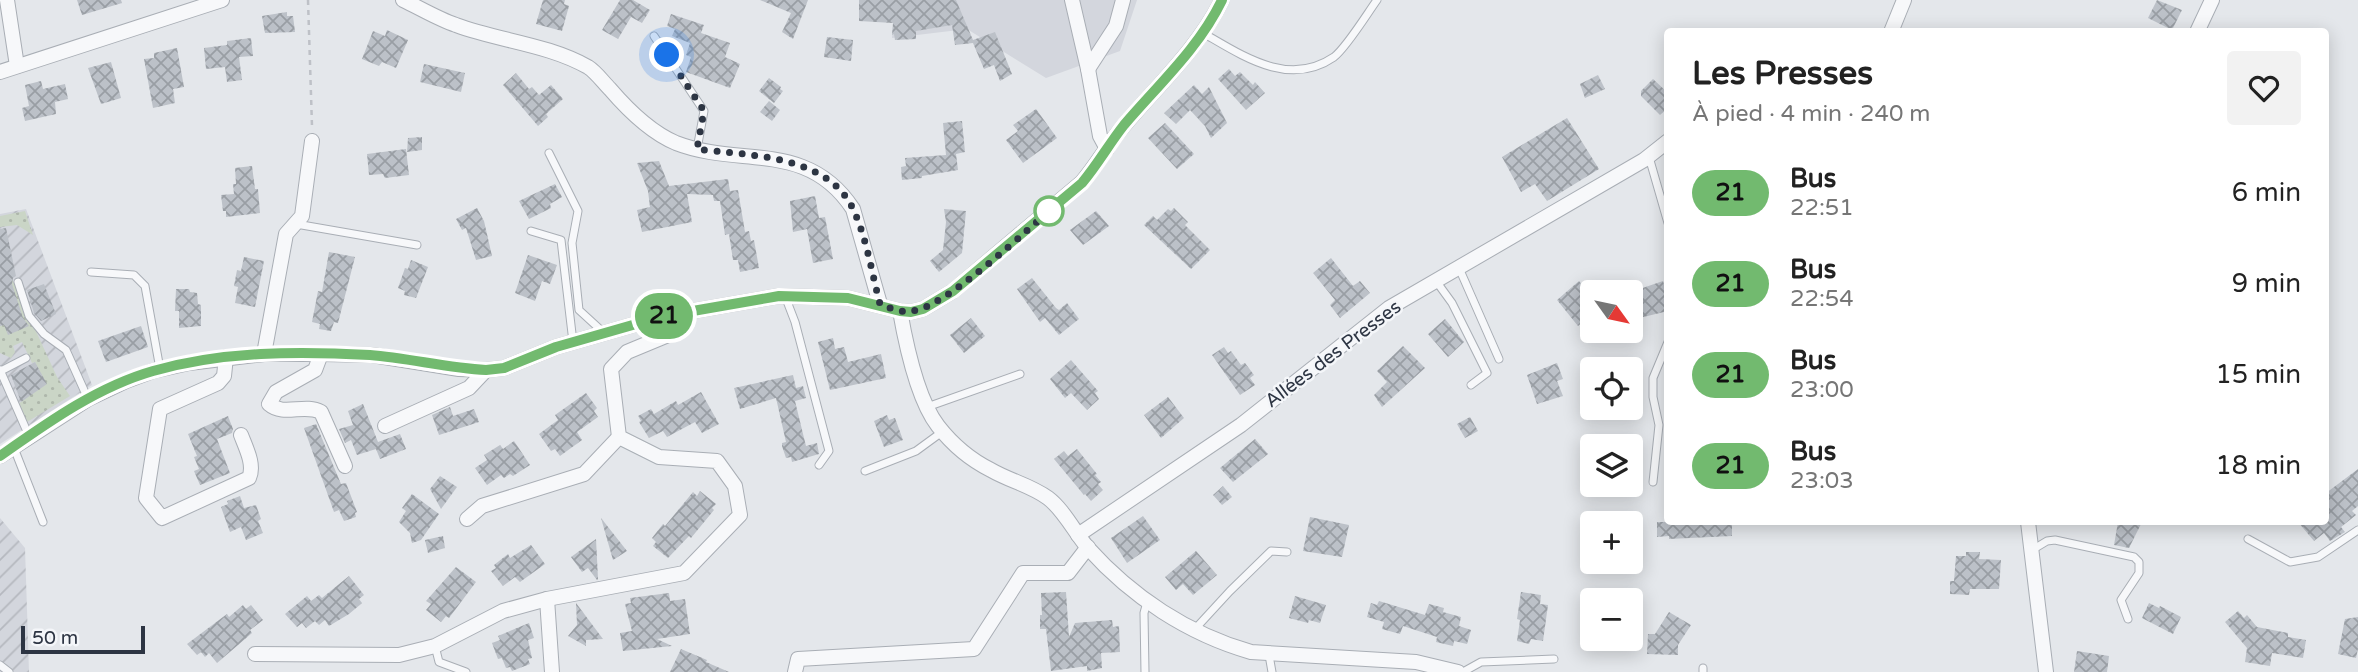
<!DOCTYPE html>
<html lang="fr">
<head>
<meta charset="utf-8">
<style>
  body { margin:0; font-family:"Varela Round",sans-serif; background:#f2f2f2; color:#222; height:100vh; display:flex; flex-direction:column; font-size:26px; white-space:nowrap }
  * { box-sizing:border-box; margin:0 }
  p { font-size:23px; color:#767676 }
  .icon { flex:none; width:38px; height:38px; fill:none; stroke:currentColor; stroke-width:2; stroke-linecap:round; stroke-linejoin:round }
  .map { position:relative; flex:1; overflow:hidden }
  .drawer { position:absolute; left:1664px; top:28px; width:665px; height:497px; display:flex; flex-direction:column; background:#fff; border-radius:7px; box-shadow:0 4px 18px #0003 }
  .drawer>* { flex:none }
  .badge { padding:0 14px; border-radius:23px; font-size:24px; line-height:46px }
  .needle { width:46px; rotate:123deg }
  .fabs { position:absolute; left:1580px; top:280px; display:grid; gap:14px }
  .fabs a { display:grid; place-items:center; width:63px; height:63px; border-radius:7px; background:#fff; box-shadow:0 4px 18px #0003; font-size:35px }
  .scale { position:absolute; left:21px; bottom:18px; width:124px; box-sizing:border-box; padding-left:7px; border:4px solid #2d3543; border-top:0; font-size:19px; line-height:24px; white-space:nowrap; color:#2d3543; -webkit-text-stroke:5px #f4f6f9; paint-order:stroke }
  .you { position:absolute; width:35px; height:35px; margin:-18px; border:5px solid #fff; border-radius:50%; background:#1a73e8; box-shadow:0 0 0 10px #1a73e833 }
  .map>.badge { position:absolute; translate:-50% -50%; box-shadow:0 0 0 4px #fff }
  .round { display:grid; place-items:center; flex:none; width:74px; height:74px; border-radius:7px; background:#f2f2f2 }
  .summary { display:flex; align-items:center; justify-content:space-between; height:119px; padding:0 28px }
  h1 { font-size:33px; font-weight:800; line-height:52px }
  ul { padding:0; list-style:none }
  li { display:flex; align-items:center; gap:21px; height:91px; padding:0 28px }
  li div { flex:1 }
  li b { display:block; font-size:26px }
  li em { font-style:normal }
  li .badge { min-width:77px; font-weight:700; text-align:center }
  .map>svg:first-child { display:block }
</style>
</head>
<body>
<div class="map">
<svg width="2358" height="672" viewBox="0 0 2358 672">
  <defs>
    <pattern id="industrial-furrows" width="10" height="10" patternUnits="userSpaceOnUse" patternTransform="scale(1.75)"><rect width="10" height="10" fill="#d3d6dd"/><path d="M-1 1l2-2M0 10L10 0M9 11l2-2" fill="none" stroke="#b5b8bf"/></pattern>
    <pattern id="grass-dots" width="8" height="8" patternUnits="userSpaceOnUse" patternTransform="scale(1.75)"><rect width="8" height="8" fill="#cad5c6"/><path d="M2 2h.1M6 6h.1" fill="none" stroke="#aeb7ab" stroke-width="1.8" stroke-linecap="round"/></pattern>
    <pattern id="building-cross-hatch" width="8" height="8" patternUnits="userSpaceOnUse" patternTransform="scale(1.75)"><rect width="8" height="8" fill="#bcc1c8"/><path d="M0 0l8 8M0 8l8-8" fill="none" stroke="#999ea4"/></pattern>
  </defs>
  <rect width="100%" height="100%" fill="#e4e7eb"/>
  <polygon fill="#d3d6dd" points="895,0 1137,0 1120,51 1046,78 967,29 892,38"/>
  <g fill="url(#industrial-furrows)">
    <polygon points="26,209 92,385 0,444 0,214"/>
    <polygon points="0,518 25,548 29,672 0,672"/>
  </g>
  <g fill="url(#grass-dots)">
    <polygon points="25,211 33,235 17,225 0,227 0,216"/>
    <polygon points="12,279 57,377 70,396 27,422 18,404 46,384 35,362 32,363 22,342 13,346 15,352 11,358 0,353 0,326 12,320"/>
  </g>
  <g fill="url(#building-cross-hatch)">
    <polygon points="77,0 121,0 122,3 82,15"/>
    <polygon points="543,0 565,0 564,4 569,6 562,31 536,24"/>
    <polygon points="620,0 633,0 650,10 642,23 631,17 618,39 602,30"/>
    <polygon points="760,0 808,0 793,39 782,32 791,13"/>
    <polygon points="859,0 956,0 973,40 995,32 1012,74 1000,81 994,65 984,69 973,43 955,45 952,25 916,31 916,39 895,40 894,34 892,35 893,23 859,21"/>
    <polygon points="2157,0 2182,10 2172,30 2148,18"/>
    <polygon points="287,12 287,16 293,16 295,32 265,33 262,16"/>
    <polygon points="671,14 704,25 701,33 730,43 725,57 740,64 730,88 686,72 691,57 686,55 690,43 672,36 675,29 667,26"/>
    <polygon points="387,30 408,40 396,68 382,62 379,66 362,59 373,31 385,36"/>
    <polygon points="827,37 853,40 851,61 824,57"/>
    <polygon points="251,38 253,56 239,57 242,80 227,82 225,67 206,69 204,48 227,45 227,41"/>
    <polygon points="177,48 184,87 173,89 175,103 153,108 144,59 154,58 154,53"/>
    <polygon points="111,62 121,98 101,104 88,68"/>
    <polygon points="424,64 465,73 461,92 420,82"/>
    <polygon points="1229,69 1235,76 1240,72 1253,85 1255,82 1265,93 1246,110 1218,79"/>
    <polygon points="516,73 529,89 532,87 539,95 551,85 563,99 546,114 548,117 538,126 503,85"/>
    <polygon points="1598,75 1605,89 1585,98 1580,84"/>
    <polygon points="769,78 781,87 780,89 783,91 774,103 759,91"/>
    <polygon points="1653,79 1668,93 1668,108 1660,115 1641,96 1641,91"/>
    <polygon points="41,81 43,89 65,84 68,99 55,102 56,114 25,121 22,108 29,106 25,85"/>
    <polygon points="1194,85 1202,94 1209,87 1227,123 1211,138 1205,126 1190,110 1176,124 1164,113"/>
    <polygon points="769,101 780,110 772,121 760,112"/>
    <polygon points="1036,109 1057,138 1023,163 1006,140 1018,131 1013,125"/>
    <polygon points="1567,118 1599,169 1547,201 1535,184 1521,192 1502,157"/>
    <polygon points="962,121 965,152 956,154 958,170 922,176 922,178 902,180 901,167 906,166 905,158 946,155 943,123"/>
    <polygon points="1165,123 1194,154 1177,169 1148,138"/>
    <polygon points="422,137 422,150 407,152 408,138"/>
    <polygon points="406,149 409,175 385,178 383,174 369,175 367,154"/>
    <polygon points="659,161 669,186 728,179 730,191 738,190 745,232 749,231 751,241 754,240 759,268 740,272 738,260 733,260 729,234 725,235 720,201 714,201 713,195 687,194 692,222 642,232 637,210 650,207 648,191 637,163"/>
    <polygon points="252,166 255,189 258,189 260,213 226,217 226,211 223,211 221,195 234,194 233,184 236,184 235,168"/>
    <polygon points="555,184 562,197 550,204 551,208 529,219 519,201"/>
    <polygon points="815,196 819,218 825,217 833,259 813,263 807,229 793,232 790,201"/>
    <polygon points="477,208 484,221 492,256 476,260 466,228 462,230 456,219"/>
    <polygon points="1174,208 1188,222 1185,225 1210,250 1191,269 1144,225 1153,216 1157,220 1168,209 1171,211"/>
    <polygon points="944,209 966,211 962,253 939,272 930,261 943,250 946,222"/>
    <polygon points="1096,211 1109,226 1083,245 1070,230"/>
    <polygon points="6,228 16,276 13,278 12,284 23,318 29,326 8,335 4,325 0,326 0,229"/>
    <polygon points="329,252 355,257 338,323 334,322 331,331 319,329 320,324 312,322 318,291 322,292"/>
    <polygon points="528,255 557,265 550,284 542,281 535,301 515,293"/>
    <polygon points="244,257 264,261 255,307 235,303 238,287 234,286 237,270 241,271"/>
    <polygon points="1331,258 1353,286 1360,281 1370,293 1340,318 1330,305 1335,300 1313,273"/>
    <polygon points="411,260 428,267 416,298 404,295 405,291 398,288 405,268 408,269"/>
    <polygon points="1032,278 1056,308 1059,310 1067,303 1079,319 1059,335 1045,318 1040,322 1017,289"/>
    <polygon points="1579,281 1592,297 1592,301 1587,306 1592,314 1578,326 1557,300"/>
    <polygon points="1663,281 1668,297 1668,311 1631,320 1631,292"/>
    <polygon points="44,284 56,314 41,321 34,313 27,290"/>
    <polygon points="176,289 189,289 190,292 197,293 198,304 201,305 201,326 179,328 179,311 175,311"/>
    <polygon points="971,318 985,336 964,353 950,335"/>
    <polygon points="1445,319 1464,342 1448,357 1428,334"/>
    <polygon points="141,326 148,347 106,362 98,341"/>
    <polygon points="833,338 835,349 844,347 848,362 881,354 886,378 830,390 818,342"/>
    <polygon points="1403,346 1425,368 1382,407 1374,395 1387,382 1377,371"/>
    <polygon points="1224,347 1228,353 1231,351 1241,365 1245,363 1254,375 1250,378 1255,385 1240,395 1212,355"/>
    <polygon points="1071,360 1098,391 1095,393 1099,399 1087,410 1071,393 1065,398 1050,379"/>
    <polygon points="35,362 47,384 21,402 11,375"/>
    <polygon points="1557,363 1563,379 1557,381 1563,396 1537,404 1527,375"/>
    <polygon points="793,375 796,388 803,386 806,398 795,401 804,438 806,446 817,443 819,454 792,462 791,457 786,458 782,446 782,443 786,442 776,398 740,409 734,388"/>
    <polygon points="701,392 719,424 702,433 695,422 667,437 663,431 649,438 639,422 641,421 638,416 651,409 654,414 676,401 678,405"/>
    <polygon points="586,393 597,408 594,411 598,417 577,432 582,440 560,456 555,449 551,451 539,434 558,420 555,415"/>
    <polygon points="1168,397 1184,418 1161,438 1144,415"/>
    <polygon points="363,404 378,442 400,434 406,449 380,459 376,449 357,455 351,440 345,443 339,429 353,425 348,411"/>
    <polygon points="450,407 453,416 474,409 479,422 439,435 432,415"/>
    <polygon points="887,415 889,420 895,418 903,440 884,447 874,421"/>
    <polygon points="228,416 233,429 232,433 217,439 230,473 200,485 194,471 199,469 194,457 197,456 188,434"/>
    <polygon points="1470,417 1478,431 1465,438 1457,424"/>
    <polygon points="316,424 341,484 346,483 357,512 355,513 356,517 344,521 339,510 334,512 304,428"/>
    <polygon points="1255,439 1268,454 1233,482 1220,468"/>
    <polygon points="514,441 530,465 513,476 510,474 504,478 501,475 487,485 475,468 487,460 484,455 500,445 503,449"/>
    <polygon points="1077,449 1097,474 1095,475 1101,482 1098,484 1103,490 1091,501 1085,494 1084,495 1054,459 1064,451 1068,456"/>
    <polygon points="2358,469 2358,506 2352,511 2356,515 2341,527 2345,532 2330,541 2324,533 2314,541 2298,522 2326,522 2326,493"/>
    <polygon points="440,476 457,487 441,509 430,489"/>
    <polygon points="1223,486 1232,497 1222,505 1213,495"/>
    <polygon points="700,491 716,504 712,508 714,510 691,538 689,536 668,558 653,546 656,542 652,538 663,524 665,526 693,492 697,496"/>
    <polygon points="412,494 439,514 421,540 412,543 410,533 399,522 406,511 402,508"/>
    <polygon points="240,496 244,508 256,505 261,519 258,521 263,533 246,540 241,527 230,532 221,507 228,504 227,501"/>
    <polygon points="1143,516 1160,540 1127,563 1111,538"/>
    <polygon points="1310,517 1349,525 1342,557 1303,551"/>
    <polygon points="601,518 627,551 613,560"/>
    <polygon points="1657,522 1732,522 1732,536 1669,539 1669,536 1657,537"/>
    <polygon points="2118,522 2142,522 2129,548 2114,545"/>
    <polygon points="443,536 445,548 428,553 425,540"/>
    <polygon points="596,539 598,579 597,580 588,568 582,572 571,557"/>
    <polygon points="531,545 545,564 520,582 515,577 503,586 491,571 496,568 494,565 508,554 510,558"/>
    <polygon points="1196,551 1217,575 1193,595 1183,584 1176,590 1165,577"/>
    <polygon points="1966,552 1980,552 1979,559 2001,560 1999,589 1970,589 1969,595 1950,594 1950,581 1954,581 1956,556 1966,556"/>
    <polygon points="456,567 476,582 449,618 446,616 441,622 426,610 431,604 426,601"/>
    <polygon points="349,576 364,595 359,599 362,603 349,614 329,626 325,620 319,625 315,621 306,628 302,623 297,627 285,614 307,596 311,601 319,595 322,598"/>
    <polygon points="1066,592 1069,637 1075,623 1112,620 1113,627 1119,626 1120,652 1101,653 1102,668 1087,671 1087,666 1051,671 1046,629 1040,629 1040,615 1042,615 1041,593"/>
    <polygon points="1521,592 1541,595 1540,604 1548,605 1543,641 1531,639 1529,644 1517,641 1520,620 1517,619"/>
    <polygon points="669,593 670,601 685,599 690,634 657,639 672,646 623,651 620,633 632,631 625,604 631,603 630,598"/>
    <polygon points="1295,596 1326,605 1320,623 1309,620 1308,623 1289,618"/>
    <polygon points="1379,601 1425,615 1429,604 1444,608 1443,612 1461,617 1459,626 1471,630 1467,644 1454,641 1453,646 1436,642 1437,637 1403,626 1400,634 1382,629 1384,622 1367,617 1371,603 1377,605"/>
    <polygon points="576,603 603,639 586,640 586,646 568,636 577,625"/>
    <polygon points="2149,603 2159,608 2160,606 2181,617 2173,634 2142,618"/>
    <polygon points="243,605 246,609 251,605 263,620 250,630 252,633 217,663 209,653 205,657 201,652 197,655 187,644 227,614 229,617"/>
    <polygon points="2238,611 2244,618 2247,615 2257,627 2288,633 2288,637 2306,640 2303,658 2272,653 2270,666 2245,662 2247,648 2225,622"/>
    <polygon points="1669,612 1691,625 1678,645 1678,655 1647,654 1648,634 1655,634"/>
    <polygon points="2358,617 2358,649 2356,658 2338,654 2345,619"/>
    <polygon points="529,623 534,638 528,640 532,658 528,659 530,664 512,671 510,667 506,668 502,658 498,659 492,643 500,640 498,636"/>
    <polygon points="681,649 707,660 706,662 729,672 670,672"/>
    <polygon points="2077,651 2109,656 2107,672 2074,672"/>
  </g>
  <g fill="none" stroke-linecap="round" stroke-linejoin="round">
    <g stroke="#a9aeb5" stroke-width="9">
      <g id="lane">
        <path d="M1203 33C1243 56 1289 88 1334 57 1346 48 1367 14 1377 0"/>
        <polyline points="654,36 704,111 697,149"/>
        <polyline points="549,153 578,211 572,243 579,310 603,332"/>
        <polyline points="1649,157 1668,223"/>
        <polyline points="296,224 417,245"/>
        <polyline points="531,231 561,240 573,342"/>
        <polyline points="1459,268 1499,359"/>
        <polyline points="91,272 134,275 145,286 160,369"/>
        <polyline points="1436,281 1452,303 1487,373 1471,385"/>
        <polyline points="18,282 29,316 44,334 66,350 88,399"/>
        <polyline points="785,296 795,322 829,451 819,465"/>
        <polyline points="0,370 29,436"/>
        <polyline points="1,371 26,358"/>
        <polyline points="927,407 1020,374"/>
        <polyline points="14,448 43,522"/>
        <polyline points="865,471 916,451 942,432"/>
        <polyline points="1653,482 1659,425 1653,397 1653,378 1668,342"/>
        <polyline points="2248,539 2290,562 2318,557 2358,530"/>
        <polyline points="2032,550 2047,541 2055,540 2134,557 2139,562 2139,573 2121,600 2128,619"/>
        <polyline points="1195,629 1230,591 1271,551 1287,552"/>
        <polyline points="435,646 439,662 466,672"/>
        <polyline points="1269,655 1272,672"/>
        <polyline points="0,665 9,672"/>
        <polyline points="1145,672 1144,613 1147,602"/>
        <polyline points="1463,672 1481,662 1554,659"/>
        <polyline points="1703,672 1703,668"/>
      </g>
    </g>
    <g stroke="#a9aeb5" stroke-width="16">
      <g id="street">
        <polyline points="7,0 17,66"/>
        <path d="M403 0C420 8 438 19 456 25 499 41 547 44 588 67 596 72 603 82 610 89 628 110 650 132 676 143 740 168 807 139 853 209L880 304"/>
        <polyline points="1072,0 1088,69 1100,136 1107,149"/>
        <polyline points="1891,32 1904,0"/>
        <polyline points="2197,32 2212,0"/>
        <polyline points="1088,69 1116,26 1123,0"/>
        <polyline points="0,72 222,0"/>
        <path d="M900 311C906 345 917 399 938 426 952 444 971 460 991 470 1010 481 1030 485 1048 498 1064 510 1075 533 1088 548 1132 597 1188 634 1251 652L1416 662 1458 672"/>
        <polyline points="264,354 286,234 302,216 312,141"/>
        <path d="M321 354 315 370 276 392 269 404C284 417 304 403 321 412L345 466"/>
        <path d="M226 357 224 376 218 383 160 409 146 498 162 518 249 478C255 465 246 448 241 435"/>
        <polyline points="385,426 469,388 486,370"/>
        <path d="M0 456 88 399 126 381 153 371 189 363 264 354H321L372 355 459 369 486 370 504 368 556 347 664 316 779 296 848 298 900 311 911 312 923 309 953 291 1082 182C1096 166 1107 146 1121 129 1155 88 1198 49 1222 0"/>
        <polyline points="467,519 482,506 584,474 619,437"/>
        <polyline points="2028,522 2046,672"/>
        <polyline points="1078,535 1241,425 1389,308 1644,160 1668,141"/>
        <polyline points="547,599 552,672"/>
        <polyline points="255,654 399,655 435,646 503,611 547,599 684,573 740,515 735,486 717,461 659,457 619,437 611,369 627,352 668,335 664,316"/>
        <polyline points="795,672 798,659 974,649 1023,573 1068,573 1088,547"/>
      </g>
    </g>
    <polyline stroke="#bec1c7" stroke-width="2.5" stroke-dasharray="5 5" stroke-linecap="butt" points="308,0 312,126"/>
    <use href="#lane" stroke="#f7f8fa" stroke-width="7"/>
    <use href="#street" stroke="#f7f8fa" stroke-width="14"/>
  </g>
  <g fill="none" stroke-linecap="round" stroke-linejoin="round">
    <g stroke="#fff" stroke-width="16">
      <path id="line" d="M0 456C47 423 97 387 153 371 223 351 298 351 370 355 409 358 447 368 486 370L504 368 556 347 664 316 779 296 848 298 900 311 911 312 923 309 953 291 1082 183C1098 164 1109 144 1124 125 1158 85 1199 48 1222 0"/>
    </g>
    <use href="#line" stroke="#72ba6f" stroke-width="10"/>
    <path stroke="#2d3543" stroke-width="7" stroke-dasharray="0 12.6" d="M667 55 704 111 697 149C749 156 829 154 854 211 867 240 872 274 880 304 890 308 901 313 912 311 945 308 1029 228 1057 204L1049 211"/>
  </g>
  <circle fill="#fff" stroke="#72ba6f" stroke-width="3.5" cx="1049" cy="211" r="14"/>
  <g text-anchor="middle" dominant-baseline="central" stroke-width="5" stroke-linejoin="round" paint-order="stroke">
    <g font-size="19" fill="#2d3543" stroke="#f4f6f9">
      <text transform="translate(1333 354) rotate(-37)">Allées des Presses</text>
    </g>
  </g>
</svg>
<div class="fabs">
<a><svg class="needle" viewBox="-14 -14 28 28"><path d="M0-13l5 13h-10z" fill="#e53935"/><path d="M0 13l5-13h-10z" fill="#767676"/></svg></a>
<a><svg class="icon" aria-label="locate" viewBox="0 0 24 24"><circle cx="12" cy="12" r="6"/><path d="M12 2v4M12 18v4M2 12h4M18 12h4"/></svg></a>
<a><svg class="icon" aria-label="layers" viewBox="0 0 24 24"><path d="M12 4l9 5-9 5-9-5zM3 14l9 5 9-5"/></svg></a>
<a>+</a>
<a>−</a>
</div>
<div class="scale">50 m</div>
<div class="you" style="left:667px;top:55px"></div>
<b class="badge" style="left:664px;top:316px;background:#72ba6f;color:#111">21</b>
<section class="drawer">
<div class="summary"><div><h1>Les Presses</h1><p>À pied · 4 min · 240 m</p></div><a class="round"><svg class="icon" aria-label="heart" viewBox="0 0 24 24"><path d="M12 20l-8-8c-3-5 5-10 8-4 3-6 11-1 8 4z"/></svg></a></div>
<ul>
<li><span class="badge" style="background:#72ba6f;color:#111">21</span><div><b>Bus</b><p>22:51</p></div><em>6 min</em></li>
<li><span class="badge" style="background:#72ba6f;color:#111">21</span><div><b>Bus</b><p>22:54</p></div><em>9 min</em></li>
<li><span class="badge" style="background:#72ba6f;color:#111">21</span><div><b>Bus</b><p>23:00</p></div><em>15 min</em></li>
<li><span class="badge" style="background:#72ba6f;color:#111">21</span><div><b>Bus</b><p>23:03</p></div><em>18 min</em></li>
</ul>
</section>
</div>
</body>
</html>
